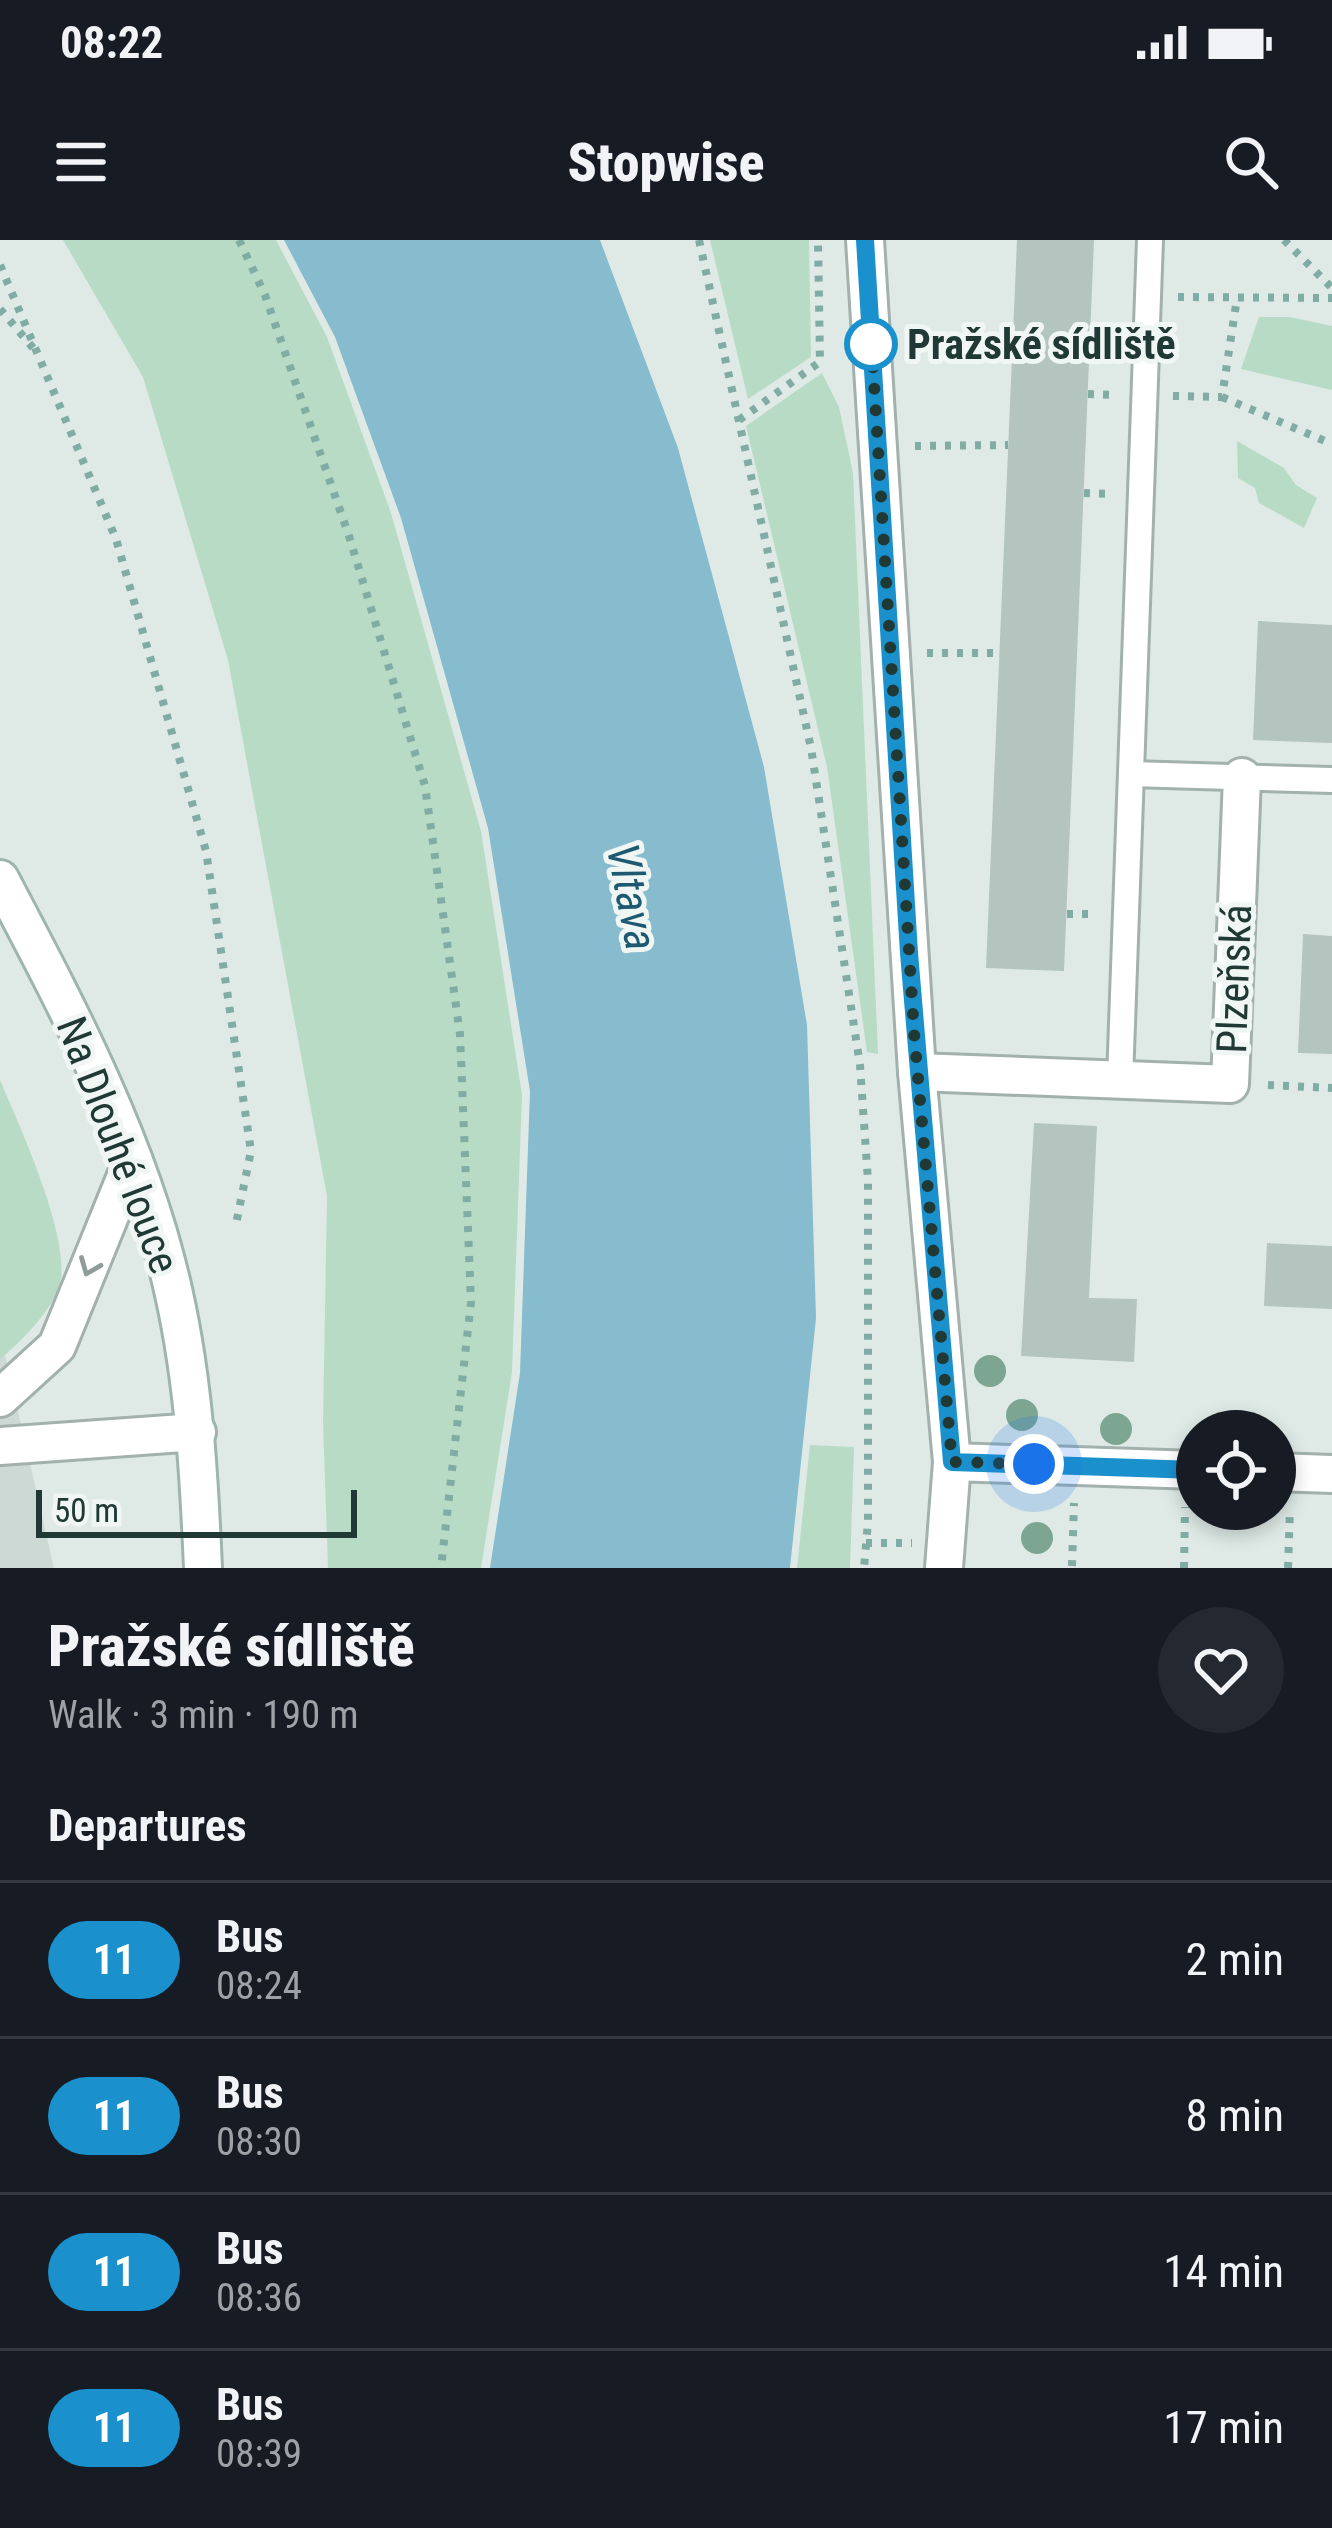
<!DOCTYPE html>
<html lang="en">
<head>
<meta charset="utf-8">
<style>
  body { margin:0; font-family:"Roboto Condensed",sans-serif; background:#242831; color:#f1f3f6; height:100vh; display:flex; flex-direction:column; font-size:45px; white-space:nowrap }
  * { box-sizing:border-box; margin:0 }
  p { font-size:39px; color:#9ea1a6 }
  .icon { flex:none; width:66px; height:66px; fill:none; stroke:currentColor; stroke-width:2; stroke-linecap:round; stroke-linejoin:round }
  .map { position:relative; height:1328px; overflow:hidden }
  .panel { display:flex; flex-direction:column; background:#171b24; flex:1 }
  .panel>* { flex:none }
  .badge { padding:0 24px; border-radius:39px; font-size:42px; line-height:78px }
  .fabs { position:absolute; left:1176px; top:1170px; display:grid; gap:24px }
  .fabs a { display:grid; place-items:center; width:120px; height:120px; border-radius:50%; background:#171b24; box-shadow:0 6px 18px #0003; font-size:60px }
  .scale { position:absolute; left:36px; bottom:30px; width:321px; box-sizing:border-box; padding-left:12px; border:6px solid #203935; border-top:0; font-size:33px; line-height:42px; white-space:nowrap; color:#203935; -webkit-text-stroke:9px #eff6f3; paint-order:stroke }
  .you { position:absolute; width:60px; height:60px; margin:-30px; border:9px solid #fff; border-radius:50%; background:#1a73e8; box-shadow:0 0 0 18px #1a73e833 }
  .map>.badge { position:absolute; translate:-50% -50%; box-shadow:0 0 0 6px #fff }
  h2 { padding:0 48px; font-size:45px; line-height:108px }
  .round { display:grid; place-items:center; flex:none; width:126px; height:126px; border-radius:63px; background:#242831 }
  .summary { display:flex; align-items:center; justify-content:space-between; height:204px; padding:0 48px }
  h1 { font-size:57px; font-weight:800; line-height:90px }
  ul { padding:0; list-style:none }
  li { display:flex; align-items:center; gap:36px; height:156px; padding:0 48px; border-top:3px solid #363941 }
  li div { flex:1 }
  li b { display:block; font-size:45px }
  li em { font-style:normal }
  li .badge { min-width:132px; font-weight:700; text-align:center }
  .status { display:flex; justify-content:space-between; align-items:center; height:84px; padding:0 60px; background:#171b24; direction:ltr }
  .status svg { height:33px; fill:currentColor }
  header { display:flex; justify-content:space-between; align-items:center; height:156px; padding:0 48px; background:#171b24; font-size:54px; font-weight:800 }
  .map>svg:first-child { display:block }
</style>
</head>
<body>
<div class="status"><b>08:22</b><svg viewBox="0 0 49 12"><path d="M0 12V9h3v3zM5 12V6h3v6zM10 12V3h3v9zM15 12V0h3v12zM26 1h20v11H26zM47 4h2v5h-2z"/></svg></div>
<header><svg class="icon" aria-label="menu" viewBox="0 0 24 24"><path d="M4 6h16M4 12h16M4 18h16"/></svg>Stopwise<svg class="icon" aria-label="search" viewBox="0 0 24 24"><circle cx="10" cy="10" r="6"/><path d="M15 15l6 6"/></svg></header>
<div class="map">
<svg width="1332" height="1328" viewBox="0 0 1332 1328">
  <rect width="100%" height="100%" fill="#dfeae6"/>
  <polygon fill="#cdd9d5" points="0,1093 54,1328 0,1328"/>
  <g fill="#b8dbc5">
    <polygon points="63,0 276,0 327,97 391,273 481,591 522,855 512,1132 481,1328 328,1328 323,1182 327,956 228,420 143,137"/>
    <polygon points="710,0 809,0 811,117 748,159"/>
    <polygon points="1259,77 1290,77 1332,86 1332,150 1241,129"/>
    <polygon points="822,133 839,167 853,233 878,814 867,812 827,527 746,186"/>
    <polygon points="1237,201 1284,228 1296,245 1317,258 1304,288 1259,263 1255,248 1238,238"/>
    <path d="M0 840C20 887 67 989 61 1038 58 1065 20 1103 0 1119Z"/>
    <polygon points="810,1205 854,1207 850,1328 797,1328"/>
  </g>
  <polygon fill="#87bbce" points="284,0 600,0 678,208 764,527 807,785 816,1078 790,1328 490,1328 520,1133 530,851 488,588 401,278 335,97"/>
  <g fill="#b4c4bf">
    <polygon points="1017,0 1094,0 1064,731 986,728"/>
    <polygon points="1258,381 1332,385 1332,503 1253,500"/>
    <polygon points="1303,694 1332,696 1332,814 1298,813"/>
    <polygon points="1034,883 1097,886 1089,1058 1137,1059 1134,1122 1021,1116"/>
    <polygon points="1267,1003 1332,1006 1332,1069 1264,1066"/>
  </g>
  <g fill="none" stroke-linecap="round" stroke-linejoin="round">
    <g stroke="#a2b1ad" stroke-width="30">
      <g id="lane">
        <polyline points="1131,534 1332,540"/>
        <polyline points="1120,840 1150,0"/>
      </g>
    </g>
    <g stroke="#a2b1ad" stroke-width="42">
      <g id="street">
        <polyline points="865,0 917,832 952,1222 944,1328"/>
        <polyline points="917,832 1230,844 1242,537"/>
        <polyline points="0,1158 57,1106 133,919"/>
        <polyline points="0,1206 197,1192"/>
        <polyline points="952,1222 1197,1230"/>
        <polyline points="1275,1232 1332,1234"/>
      </g>
    </g>
    <g stroke="#9eb5af" stroke-width="42">
      <path id="secondary" d="M0 639C69 770 142 907 174 1054 194 1144 199 1236 203 1328"/>
    </g>
    <g stroke="#80aca4" stroke-width="8" stroke-dasharray="6 9" stroke-linecap="butt">
      <polyline points="239,0 265,55 349,296 425,546 460,794 471,1062 441,1328"/>
      <polyline points="699,0 811,508 860,825 868,941 868,1282 864,1328"/>
      <polyline points="1284,0 1332,48"/>
      <polyline points="0,25 116,299 206,611 251,911 236,984"/>
      <polyline points="1178,57 1332,58"/>
      <polyline points="0,69 34,109"/>
      <polyline points="1088,154 1116,155"/>
      <polyline points="1173,156 1222,157 1237,58"/>
      <polyline points="1222,157 1332,204"/>
      <polyline points="739,180 820,122 818,0"/>
      <polyline points="915,206 1008,205"/>
      <polyline points="1084,253 1112,254"/>
      <polyline points="927,413 999,413"/>
      <polyline points="1067,674 1095,674"/>
      <polyline points="1268,845 1332,848"/>
      <polyline points="866,1303 912,1303"/>
      <polyline points="1072,1326 1074,1263"/>
      <polyline points="1184,1328 1185,1267"/>
      <polyline points="1288,1328 1290,1270"/>
    </g>
    <use href="#lane" stroke="#fff" stroke-width="24"/>
    <use href="#street" stroke="#fff" stroke-width="36"/>
    <use href="#secondary" stroke="#fff" stroke-width="36"/>
  </g>
  <g fill="#7da692">
    <circle cx="990" cy="1131" r="16"/>
    <circle cx="1022" cy="1175" r="16"/>
    <circle cx="1116" cy="1189" r="16"/>
    <circle cx="1037" cy="1298" r="16"/>
  </g>
  <defs><path id="oneway-chevron" d="M-2-3.5L2.5 0L-2 3.5" fill="none" stroke-width="1.6" stroke-linecap="round" stroke-linejoin="round" transform="scale(3)"/></defs>
  <use stroke="#909c9a" href="#oneway-chevron" transform="translate(89 1027) rotate(112)"/>
  <g fill="none" stroke-linecap="round" stroke-linejoin="round">
    <g stroke="#fff" stroke-width="27">
      <polyline id="line" points="865,0 909,713 952,1222 1197,1230"/>
    </g>
    <use href="#line" stroke="#1a91cc" stroke-width="18"/>
    <polyline stroke="#203935" stroke-width="12" stroke-dasharray="0 21.6" points="871,104 871,94 914,792 952,1222 1034,1224"/>
  </g>
  <circle fill="#fff" stroke="#1a91cc" stroke-width="6" cx="871" cy="104" r="24"/>
  <g text-anchor="middle" dominant-baseline="central" stroke-width="10" stroke-linejoin="round" paint-order="stroke">
    <g font-size="42" font-weight="bold" fill="#203935" stroke="#eff6f3" text-anchor="start">
      <text x="907" y="104">Pražské sídliště</text>
    </g>
    <g font-size="42" fill="#203935" stroke="#eff6f3">
      <text transform="translate(1234 739) rotate(-88)">Plzeňská</text>
      <text transform="translate(118 905) rotate(69)">Na Dlouhé louce</text>
    </g>
    <g font-size="45" font-style="italic" fill="#1d5a72" stroke="#eff6f3">
      <text transform="translate(632 657) rotate(79)">Vltava</text>
    </g>
  </g>
</svg>
<div class="fabs">
<a><svg class="icon" aria-label="locate" viewBox="0 0 24 24"><circle cx="12" cy="12" r="6"/><path d="M12 2v4M12 18v4M2 12h4M18 12h4"/></svg></a>
</div>
<div class="scale">50 m</div>
<div class="you" style="left:1034px;top:1224px"></div>
</div>
<section class="panel">
<div class="summary"><div><h1>Pražské sídliště</h1><p>Walk · 3 min · 190 m</p></div><a class="round"><svg class="icon" aria-label="heart" viewBox="0 0 24 24"><path d="M12 20l-8-8c-3-5 5-10 8-4 3-6 11-1 8 4z"/></svg></a></div>
<h2>Departures</h2>
<ul>
<li><span class="badge" style="background:#1a91cc;color:#fff">11</span><div><b>Bus</b><p>08:24</p></div><em>2 min</em></li>
<li><span class="badge" style="background:#1a91cc;color:#fff">11</span><div><b>Bus</b><p>08:30</p></div><em>8 min</em></li>
<li><span class="badge" style="background:#1a91cc;color:#fff">11</span><div><b>Bus</b><p>08:36</p></div><em>14 min</em></li>
<li><span class="badge" style="background:#1a91cc;color:#fff">11</span><div><b>Bus</b><p>08:39</p></div><em>17 min</em></li>
</ul>
</section>
</body>
</html>
